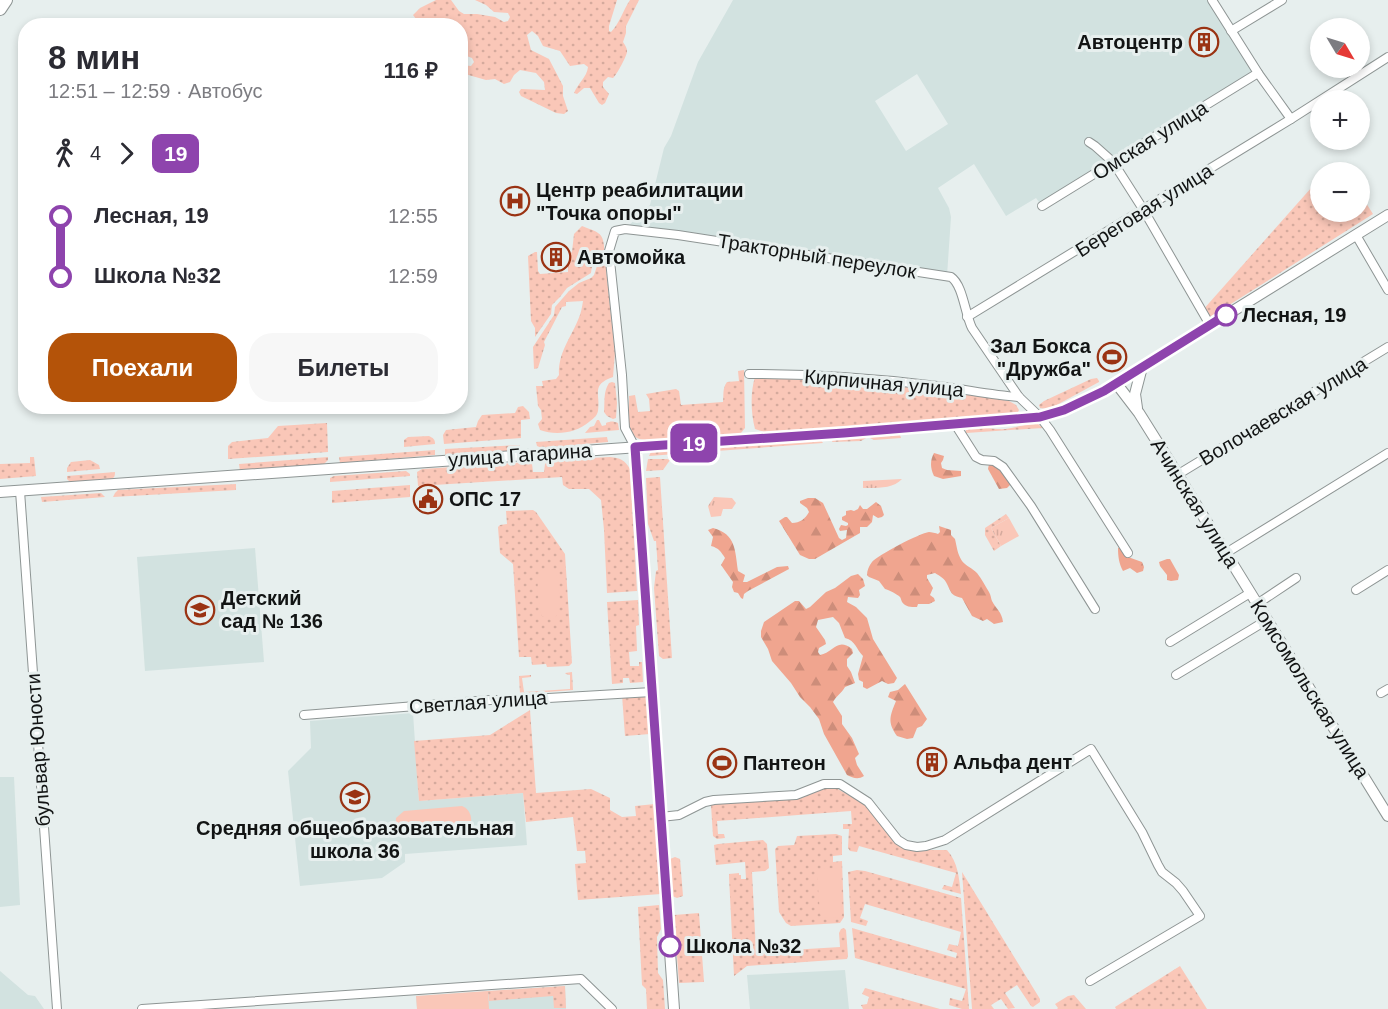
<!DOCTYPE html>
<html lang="ru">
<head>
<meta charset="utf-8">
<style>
  body { margin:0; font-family:Arial,sans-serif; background:#f7f7f7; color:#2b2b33; height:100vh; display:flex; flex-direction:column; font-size:22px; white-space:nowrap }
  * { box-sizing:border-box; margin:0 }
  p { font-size:20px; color:#7c7c81 }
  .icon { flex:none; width:33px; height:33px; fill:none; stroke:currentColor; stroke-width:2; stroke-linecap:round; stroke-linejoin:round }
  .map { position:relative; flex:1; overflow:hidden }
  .side { position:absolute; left:18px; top:18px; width:450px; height:396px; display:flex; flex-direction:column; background:#fff; border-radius:24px; box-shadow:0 3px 9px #0003 }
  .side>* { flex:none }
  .badge { padding:0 12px; border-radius:9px; font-size:21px; line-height:39px }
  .needle { width:39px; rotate:128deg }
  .buttons { position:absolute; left:1310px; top:18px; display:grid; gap:12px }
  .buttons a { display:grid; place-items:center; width:60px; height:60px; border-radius:50%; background:#fff; box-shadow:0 3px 9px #0003; font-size:30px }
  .map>.badge { position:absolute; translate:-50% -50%; box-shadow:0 0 0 3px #fff }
  .legs { display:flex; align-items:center; gap:9px; height:66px; padding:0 30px; font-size:20px }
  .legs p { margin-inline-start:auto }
  .headline { display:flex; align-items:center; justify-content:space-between; height:102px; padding:0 30px }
  h1 { font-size:33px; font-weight:800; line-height:45px }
  .action { display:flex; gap:12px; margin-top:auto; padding:12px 30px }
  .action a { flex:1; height:69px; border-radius:24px; background:#b45309; color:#fff; font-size:24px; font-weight:800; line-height:69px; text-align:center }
  .action a+a { background:#f7f7f7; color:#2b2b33 }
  ul { padding:0 30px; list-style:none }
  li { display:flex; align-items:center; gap:21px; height:60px; font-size:22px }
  li i { display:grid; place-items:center; width:9px; height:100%; margin:0 8px; background:currentColor }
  li i::after { content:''; width:15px; height:15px; margin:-8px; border:4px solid; border-radius:50%; background:#fff }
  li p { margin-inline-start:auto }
  li:first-child i { background:linear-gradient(#0000 50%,currentColor 0) }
  li:last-child i { background:linear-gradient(currentColor 50%,#0000 0) }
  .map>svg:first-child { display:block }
</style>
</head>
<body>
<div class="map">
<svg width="1388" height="1009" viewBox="0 0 1388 1009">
  <defs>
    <pattern id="grass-dots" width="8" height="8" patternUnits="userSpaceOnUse" patternTransform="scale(1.5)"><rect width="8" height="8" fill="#fac7b8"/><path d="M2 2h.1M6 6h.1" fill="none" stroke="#d5aa9d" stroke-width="1.8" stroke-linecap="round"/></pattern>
    <pattern id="forest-firs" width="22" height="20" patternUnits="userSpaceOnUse" patternTransform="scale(1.5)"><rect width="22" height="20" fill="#f0a58f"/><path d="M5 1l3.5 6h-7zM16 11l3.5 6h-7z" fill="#cd8d7a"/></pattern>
    <pattern id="park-tufts" width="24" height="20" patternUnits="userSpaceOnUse" patternTransform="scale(1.5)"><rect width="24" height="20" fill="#fac7b8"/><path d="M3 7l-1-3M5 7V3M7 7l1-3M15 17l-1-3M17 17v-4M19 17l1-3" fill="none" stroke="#d5aa9d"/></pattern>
  </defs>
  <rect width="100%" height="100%" fill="#e7efee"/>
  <g fill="#d2e2e0" fill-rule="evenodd">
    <path d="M733 0H1212L1258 73 1042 206 1036 198 1006 216 974 164 938 188 949 208 951 217 947 276 625 229 650 205 664 148 671 136 698 62ZM917 74 948 124 906 151 875 101Z"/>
    <polygon points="255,548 264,662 145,671 137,557"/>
    <polygon points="413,713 419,801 523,793 527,845 405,854 405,862 382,878 300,886 288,771 311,748 310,721"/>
    <polygon points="0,777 14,777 20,905 0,907"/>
    <polygon points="845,970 849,1009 750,1009 747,975"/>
    <polygon points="0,971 28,995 35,996 44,1009 0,1009"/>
    <polygon points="565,986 566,1009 417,1009 416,996"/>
  </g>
  <g fill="url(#grass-dots)">
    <path d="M436 0H451L459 11 464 14H477L495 17 504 22 508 21 510 17 508 13 494 12 486 5 475 0H617L609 26V31L611 32C620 23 623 10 630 0H639L626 26V33L623 42C625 45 627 48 627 51 628 54 616 76 613 78L608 77 603 82V87L609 94 605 103 602 105 599 103 590 88H584L577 94 574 93C578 83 587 77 588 67L584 64 570 66 560 51 543 46 538 36 532 31 527 35 531 50 549 59 563 86V96L568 111 564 114 556 113 521 96 519 92 521 89 545 90 544 82 536 73 520 70 514 75 510 82 504 84 495 79 486 80 465 74 461 69V65L471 66 474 62 472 58 461 54 460 26 420 25 419 23 413 15 420 8Z"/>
    <polygon points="1320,178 1320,212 1359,212 1359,192 1373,214 1207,319 1202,311"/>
    <path d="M582 226C603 234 603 233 605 255 596 259 592 263 591 273L567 288 560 297 552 305 551 314 535 337V328L531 321 528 256 535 252H537L538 271 540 274 568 272V255L572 252 574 234Z"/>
    <path d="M605 259 615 353 613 377C590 385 601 394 598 411 597 416 593 419 589 422 576 433 556 436 540 430L538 424 542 419 541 410 538 406 536 386H543L542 381 556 379 559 375C558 353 570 339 578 320 581 314 582 307 583 301L566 302V306L562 307 544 342 545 345 538 368 534 369 533 347 554 315 555 307 569 291 579 283 591 278 594 275 598 263Z"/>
    <path d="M744 370 745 428 741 433 736 436 651 441C647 440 641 440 637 438 625 431 630 408 629 396L635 395 638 412 650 411 649 399 646 394 676 389 679 391 681 405 723 402C724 395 722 389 727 382L739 381 738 371Z"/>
    <path d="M755 377 918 387 955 391 1009 401 1016 405 1019 410 1017 414 764 432 755 429C751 414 750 393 755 377Z"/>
    <polygon points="1097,378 1099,381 1099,382 1053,407 1047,409 1040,408 1039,405 1044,401 1091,379"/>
    <path d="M612 382 615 383 617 403 616 418 613 419 607 416 604 412C605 402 603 392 609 383Z"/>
    <polygon points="523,406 529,412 530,419 521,420 521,438 444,444 443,435 446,430 476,427 478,421 482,415 515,413 518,407"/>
    <path d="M597 420H599L602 426 606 425V423C611 421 613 421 618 423L619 430 585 433 590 427 594 426Z"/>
    <polygon points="327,423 328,452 228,459 228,446 232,442 268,438 278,426"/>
    <path d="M1031 424H1038L1043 428 966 433V430C976 425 987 429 998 429 1010 430 1020 425 1031 424Z"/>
    <polygon points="897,433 900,435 901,438 874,440 868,437 861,441 832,442 833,439 835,438"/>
    <path d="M429 436C433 438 435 439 435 444L404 447V440L408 437Z"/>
    <polygon points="607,437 608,442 542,448 537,446 536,442"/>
    <polygon points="820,439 823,443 649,456 651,452 659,449"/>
    <polygon points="520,445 520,451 445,455 445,449"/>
    <polygon points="435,450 435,455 340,463 339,457"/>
    <polygon points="30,457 34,457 36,476 0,479 0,464 30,463"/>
    <polygon points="328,457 328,460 324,464 240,471 239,464"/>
    <path d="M610 457C620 458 625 460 630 469L637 591 607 593 604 530 601 500 589 489H569L563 485 562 477 418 486 417 472 422 469 528 462 532 464 533 472H544L545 464 549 460Z"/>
    <polygon points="648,459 667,459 670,460 663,470 646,471"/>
    <polygon points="90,460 99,465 100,469 67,472 67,468 71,462"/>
    <polygon points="406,471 410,474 410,476 330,482 330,478 334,476"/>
    <path d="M115 472C115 477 114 478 109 480L72 484 67 479V476Z"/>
    <polygon points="660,477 672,658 663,659 659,656 654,588 656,571 658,570 656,541 654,541 648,524 646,478"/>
    <polygon points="236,484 236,490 113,497 115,493 118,490"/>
    <polygon points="410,485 410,497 332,503 332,491"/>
    <polygon points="101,493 105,497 42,502 41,497"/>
    <polygon points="533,510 536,512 565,554 572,663 569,666 547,667 546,664 532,665 531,657 519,657 513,564 500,553 498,527 500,525 507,524 506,511"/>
    <polygon points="1006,514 1009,518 991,528 1001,546 994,551 985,535 985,528"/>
    <polygon points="638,600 639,625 636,626 637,651 629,652 630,666 639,666 639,662 642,662 643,682 630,683 629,678 623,678 623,683 612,684 607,602"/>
    <polygon points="572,672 573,690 520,694 519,676 531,675 531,677 522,678 524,692 570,689 570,675 566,674 565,673"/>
    <polygon points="647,693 650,734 625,736 622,695"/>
    <polygon points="530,710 536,793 591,789 610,798 610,810 622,817 636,816 635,806 655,804 661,894 578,900 575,864 586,863 585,851 577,851 573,817 526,822 523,793 419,801 414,741 490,735"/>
    <path d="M823 788H836L866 805 894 841 912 850H947C958 862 959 878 961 894L942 889 944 885 952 887 956 873 859 846 857 852 850 851 848 848 849 829H843V824H852L851 811 717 821 718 834H724L725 838 717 839 713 836 711 805 714 803Z"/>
    <polygon points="836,834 842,836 842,855 833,856 833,862 842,861 844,917 840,923 791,926 786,923 779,912 775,849 778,846 794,845 797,836"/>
    <polygon points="763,840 767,844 769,868 765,871 752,872 756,952 840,947 839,933 841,929 844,928 846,930 848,956 847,959 747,966 734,976 729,877 729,874 739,873 739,875 741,875 741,879 746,879 745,862 716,865 714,845 718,844"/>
    <polygon points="675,857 680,859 683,896 677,898 672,896 670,859"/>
    <polygon points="857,870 865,871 961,898 969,1009 962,1009 949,1005 950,998 962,1001 966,989 855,958 852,928 956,958 957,953 947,950 949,944 958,946 961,932 865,904 860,918 868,921 866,926 851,922 848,872"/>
    <polygon points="962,872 1040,999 1040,1002 1033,1007 1031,1006 1017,985 1005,993 1015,1008 1008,1009 1001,999 991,1005 994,1009 972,1009"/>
    <polygon points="659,905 661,929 657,937 658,973 663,980 665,1009 647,1009 646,989 642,985 638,907"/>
    <polygon points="699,913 704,982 679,983 674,915"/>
    <polygon points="1180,966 1207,1009 1116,1009 1115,1007"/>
    <polygon points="565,986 566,1008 554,1008 553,996 489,1001 488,991"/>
    <polygon points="865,988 940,1009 863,1009 861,1005 867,1004 869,997 862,994"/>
    <polygon points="1074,995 1086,1009 1057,1009 1058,1008 1055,1004 1068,996"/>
  </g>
  <g fill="url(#forest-firs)">
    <path d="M934 453 944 456 943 460 941 463 942 468 947 470 961 471V476L943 479 934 476C930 468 930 460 934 453Z"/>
    <polygon points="989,464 999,467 1011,484 1007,488 999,489 988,469"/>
    <path d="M808 498H815L823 503 839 538 842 540 846 538 847 530 840 531 839 529 841 525 846 526 848 525V523L842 520V517L846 515V511L851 510 854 511 858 509 860 505 863 509H867L876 502 881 506 884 515 882 517 878 518 873 515 872 522 867 527H860V533L815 559H809L800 555 779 521 785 517H787L792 523C800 523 805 519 809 512L807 508 800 503V501Z"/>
    <path d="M939 526 951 530V535L955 539C957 547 957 553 962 561 966 566 972 568 977 573 982 579 985 586 989 592 991 595 991 599 992 601 996 609 1002 612 1003 622L994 624 987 619 983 621 972 616 962 598C951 595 952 594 947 584 945 579 940 576 935 573L927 575V578L933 588 930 595 934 598 935 601 929 604H918L917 607C910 607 906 607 902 602 901 600 901 598 900 597 897 594 889 590 885 589L879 581 869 577 867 575C867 570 869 566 872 562 878 555 920 533 929 532 931 532 936 533 938 534L940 532Z"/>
    <path d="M713 528C736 534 735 550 738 571L745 575 743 582H747L777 567 788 566 789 569 748 591 744 594 743 599 741 598 738 593 734 592 732 587 733 582 721 565 725 558C721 552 719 548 711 546L713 537 708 530Z"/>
    <path d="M1120 547 1128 557 1142 562 1144 567 1143 571 1137 573 1130 568 1123 571C1119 564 1118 556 1118 548Z"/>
    <polygon points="1167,559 1170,559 1179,575 1178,580 1171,581 1167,580 1167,575 1160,566 1159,562"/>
    <path d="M858 574 863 579 865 586 859 590 860 595 858 598 848 597 847 602 856 607 867 618 873 639 897 678 894 683 888 684 882 681 867 689 863 687V682L859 680 858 674 863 656C856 649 856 641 845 638L839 623 833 617 818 620 816 627 825 640 826 644 819 648 818 652 820 655C833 653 837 637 852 649L853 653 847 659V666L851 672 855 683 845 687C842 693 836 696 833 702L842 716V724L852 738 859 754 855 758 857 765 864 776C858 780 853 778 847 775L824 734 819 719 810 707 800 697 791 683 772 661 768 649 761 637V631L764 622 795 601H799L806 609 810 607 826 592 835 588 851 576Z"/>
    <path d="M905 684 927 719 922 726 917 728 913 738 907 739 897 736C887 722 890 716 896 701L888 697 890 692 898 690Z"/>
  </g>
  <g fill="url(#park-tufts)">
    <path d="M902 479C893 489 876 488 863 488V481Z"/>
    <polygon points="714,497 732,498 736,503 732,509 723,509 721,516 711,517 708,506"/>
    <polygon points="1009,518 1019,536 1001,546 991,528"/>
  </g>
  <g fill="#fac7b8">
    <path d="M547 568 555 571C558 578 562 606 558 613 556 618 554 618 550 619L542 616C539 609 536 581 539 574 541 569 543 569 547 568Z"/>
    <path d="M462 806C469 809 472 815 471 823L463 830 405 835C398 832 395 826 396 818L404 811Z"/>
    <polygon points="837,868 840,872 842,915 840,917 824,918 820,914 817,874 820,869"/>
    <polygon points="488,991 489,1009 417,1009 416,996"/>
  </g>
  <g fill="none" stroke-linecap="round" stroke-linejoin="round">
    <g stroke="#8e9594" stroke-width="10">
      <g id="minor">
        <polyline points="1212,0 1258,73 1291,119"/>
        <polyline points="1231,31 1282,0"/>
        <polyline points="1089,142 1095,146 1113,162 1143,209 1210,325"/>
        <polyline points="1042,206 1258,73"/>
        <polyline points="1356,235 1388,290"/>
        <polyline points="967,317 1291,119 1388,57"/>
        <path d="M749 374C811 374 875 378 937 386 964 389 991 395 1019 397"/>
        <polyline points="955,424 976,457 982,460 994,461 1003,467 1031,506 1095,609"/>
        <path d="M635 447 625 428 622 375 609 251 615 231 625 229 678 235 951 277C963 285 965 314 972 328L1019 397 1040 417 1050 430 1128 553"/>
        <polyline points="1177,475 1388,347"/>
        <polyline points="20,491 57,1009"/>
        <polyline points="1226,553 1388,453"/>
        <polyline points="1356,590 1388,570"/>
        <polyline points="1257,604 1296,578"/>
        <polyline points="1170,642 1250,593"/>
        <polyline points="1176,675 1267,620"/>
        <polyline points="1381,693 1388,689"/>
        <polyline points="304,715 490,700 514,700 652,692"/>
        <polyline points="661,817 679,815 705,802 714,800 796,795 824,784 840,784 868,802 898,840 906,845 917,847 926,846 945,840 1091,749 1142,832 1158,865 1162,872 1176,883 1183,891 1200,916 1090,981"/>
        <polyline points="142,1009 581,979 612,1009"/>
      </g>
    </g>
    <g stroke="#8e9594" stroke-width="12">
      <g id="tertiary">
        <polyline points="1116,383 1139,413 1171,464 1388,816"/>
        <polyline points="1137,408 1135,394 1142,367"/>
        <polyline points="635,447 674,1009"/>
        <polyline points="0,492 826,434 1040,417 1064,410 1104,391 1388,215"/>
      </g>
    </g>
    <g stroke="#8e9594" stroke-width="14">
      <polyline id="secondary" points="0,9 6,0"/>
    </g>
    <use href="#minor" stroke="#fff" stroke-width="8"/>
    <use href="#tertiary" stroke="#fff" stroke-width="10"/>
    <use href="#secondary" stroke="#fff" stroke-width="12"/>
  </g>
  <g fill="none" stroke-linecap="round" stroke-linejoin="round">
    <g stroke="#fff" stroke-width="14">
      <polyline id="line-1" points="670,946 635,447 844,433 1040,417 1064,410 1104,391 1226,315"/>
    </g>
    <use href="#line-1" stroke="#8e44ad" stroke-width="9"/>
  </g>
  <defs>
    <g id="building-ring" transform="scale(1.5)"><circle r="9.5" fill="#e7efee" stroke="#9a3313" stroke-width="1.5"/><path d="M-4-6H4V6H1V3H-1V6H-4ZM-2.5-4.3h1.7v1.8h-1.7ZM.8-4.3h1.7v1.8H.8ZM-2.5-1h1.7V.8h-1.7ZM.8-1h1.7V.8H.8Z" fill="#9a3313"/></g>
    <g id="hospital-ring" transform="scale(1.5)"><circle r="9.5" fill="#e7efee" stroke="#9a3313" stroke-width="1.5"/><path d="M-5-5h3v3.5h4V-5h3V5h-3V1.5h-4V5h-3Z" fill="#9a3313"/></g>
    <g id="stadium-ring" transform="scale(1.5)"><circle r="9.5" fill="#e7efee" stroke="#9a3313" stroke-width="1.5"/><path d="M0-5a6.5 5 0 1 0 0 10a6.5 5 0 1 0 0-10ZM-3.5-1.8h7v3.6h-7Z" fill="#9a3313"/></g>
    <g id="civic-ring" transform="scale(1.5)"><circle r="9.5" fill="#e7efee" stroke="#9a3313" stroke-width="1.5"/><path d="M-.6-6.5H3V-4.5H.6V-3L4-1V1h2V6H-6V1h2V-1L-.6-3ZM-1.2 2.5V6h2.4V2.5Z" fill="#9a3313"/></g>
    <g id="school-ring" transform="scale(1.5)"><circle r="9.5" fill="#e7efee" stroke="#9a3313" stroke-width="1.5"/><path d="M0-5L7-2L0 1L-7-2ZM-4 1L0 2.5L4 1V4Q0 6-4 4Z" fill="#9a3313"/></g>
  </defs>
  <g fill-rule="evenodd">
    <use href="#building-ring" x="1204" y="42"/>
    <use href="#hospital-ring" x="515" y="201"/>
    <use href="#building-ring" x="556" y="257"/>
    <use href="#stadium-ring" x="1112" y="357"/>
    <use href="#civic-ring" x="428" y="499"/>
    <use href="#school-ring" x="200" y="610"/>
    <use href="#building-ring" x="932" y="762"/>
    <use href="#stadium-ring" x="722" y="763"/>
    <use href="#school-ring" x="355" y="797"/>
  </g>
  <g fill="#fff" stroke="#8e44ad" stroke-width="3">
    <circle cx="1226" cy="315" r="10"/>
    <circle cx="670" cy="946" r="10"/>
  </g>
  <g text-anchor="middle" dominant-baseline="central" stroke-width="6" stroke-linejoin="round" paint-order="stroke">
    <g font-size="20" font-weight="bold" fill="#121414" stroke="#e7efee" text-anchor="start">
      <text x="1183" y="42" text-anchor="end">Автоцентр</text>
      <text x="536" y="190">Центр реабилитации<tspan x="536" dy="23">"Точка опоры"</tspan></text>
      <text x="577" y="257">Автомойка</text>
      <text x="1091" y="346" text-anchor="end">Зал Бокса<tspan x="1091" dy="23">"Дружба"</tspan></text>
      <text x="449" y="499">ОПС 17</text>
      <text x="221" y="598">Детский<tspan x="221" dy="23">сад № 136</tspan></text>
      <text x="953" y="762">Альфа дент</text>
      <text x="743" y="763">Пантеон</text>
      <text x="355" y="828" text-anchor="middle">Средняя общеобразовательная<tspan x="355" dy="23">школа 36</tspan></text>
    </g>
    <g font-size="20" fill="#121414" stroke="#e7efee">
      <text transform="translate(1150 140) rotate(-32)">Омская улица</text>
      <text transform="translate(1144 210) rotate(-32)">Береговая улица</text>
      <text transform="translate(817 256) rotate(9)">Тракторный переулок</text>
      <text transform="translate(884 383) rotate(5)">Кирпичная улица</text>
      <text transform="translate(1283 411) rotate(-31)">Волочаевская улица</text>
      <text transform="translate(520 455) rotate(-4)">улица Гагарина</text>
      <text transform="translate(1195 503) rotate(58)">Ачинская улица</text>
      <text transform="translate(1310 689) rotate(58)">Комсомольская улица</text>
      <text transform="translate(478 702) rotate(-4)">Светлая улица</text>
      <text transform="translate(38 750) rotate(-94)">бульвар Юности</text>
    </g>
    <g font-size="20" font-weight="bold" fill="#121414" stroke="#e7efee" text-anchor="start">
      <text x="1242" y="315">Лесная, 19</text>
      <text x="686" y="946">Школа №32</text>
    </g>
  </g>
</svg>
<div class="buttons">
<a><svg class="needle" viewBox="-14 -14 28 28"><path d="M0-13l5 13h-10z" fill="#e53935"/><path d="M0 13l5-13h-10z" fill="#7c7c81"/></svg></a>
<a>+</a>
<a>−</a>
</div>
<b class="badge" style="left:694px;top:443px;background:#8e44ad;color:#fff">19</b>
<section class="side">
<div class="headline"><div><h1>8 мин</h1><p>12:51 – 12:59 · Автобус</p></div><b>116 ₽</b></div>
<div class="legs"><svg class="icon" aria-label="walk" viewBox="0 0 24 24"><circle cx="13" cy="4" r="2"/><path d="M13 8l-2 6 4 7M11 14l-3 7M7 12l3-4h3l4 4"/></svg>4<svg class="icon" aria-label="forward" viewBox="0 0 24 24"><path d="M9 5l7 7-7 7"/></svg><b class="badge" style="background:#8e44ad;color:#fff">19</b></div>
<ul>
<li><i style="color:#8e44ad"></i><b>Лесная, 19</b><p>12:55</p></li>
<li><i style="color:#8e44ad"></i><b>Школа №32</b><p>12:59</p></li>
</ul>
<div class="action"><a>Поехали</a><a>Билеты</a></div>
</section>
</div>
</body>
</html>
